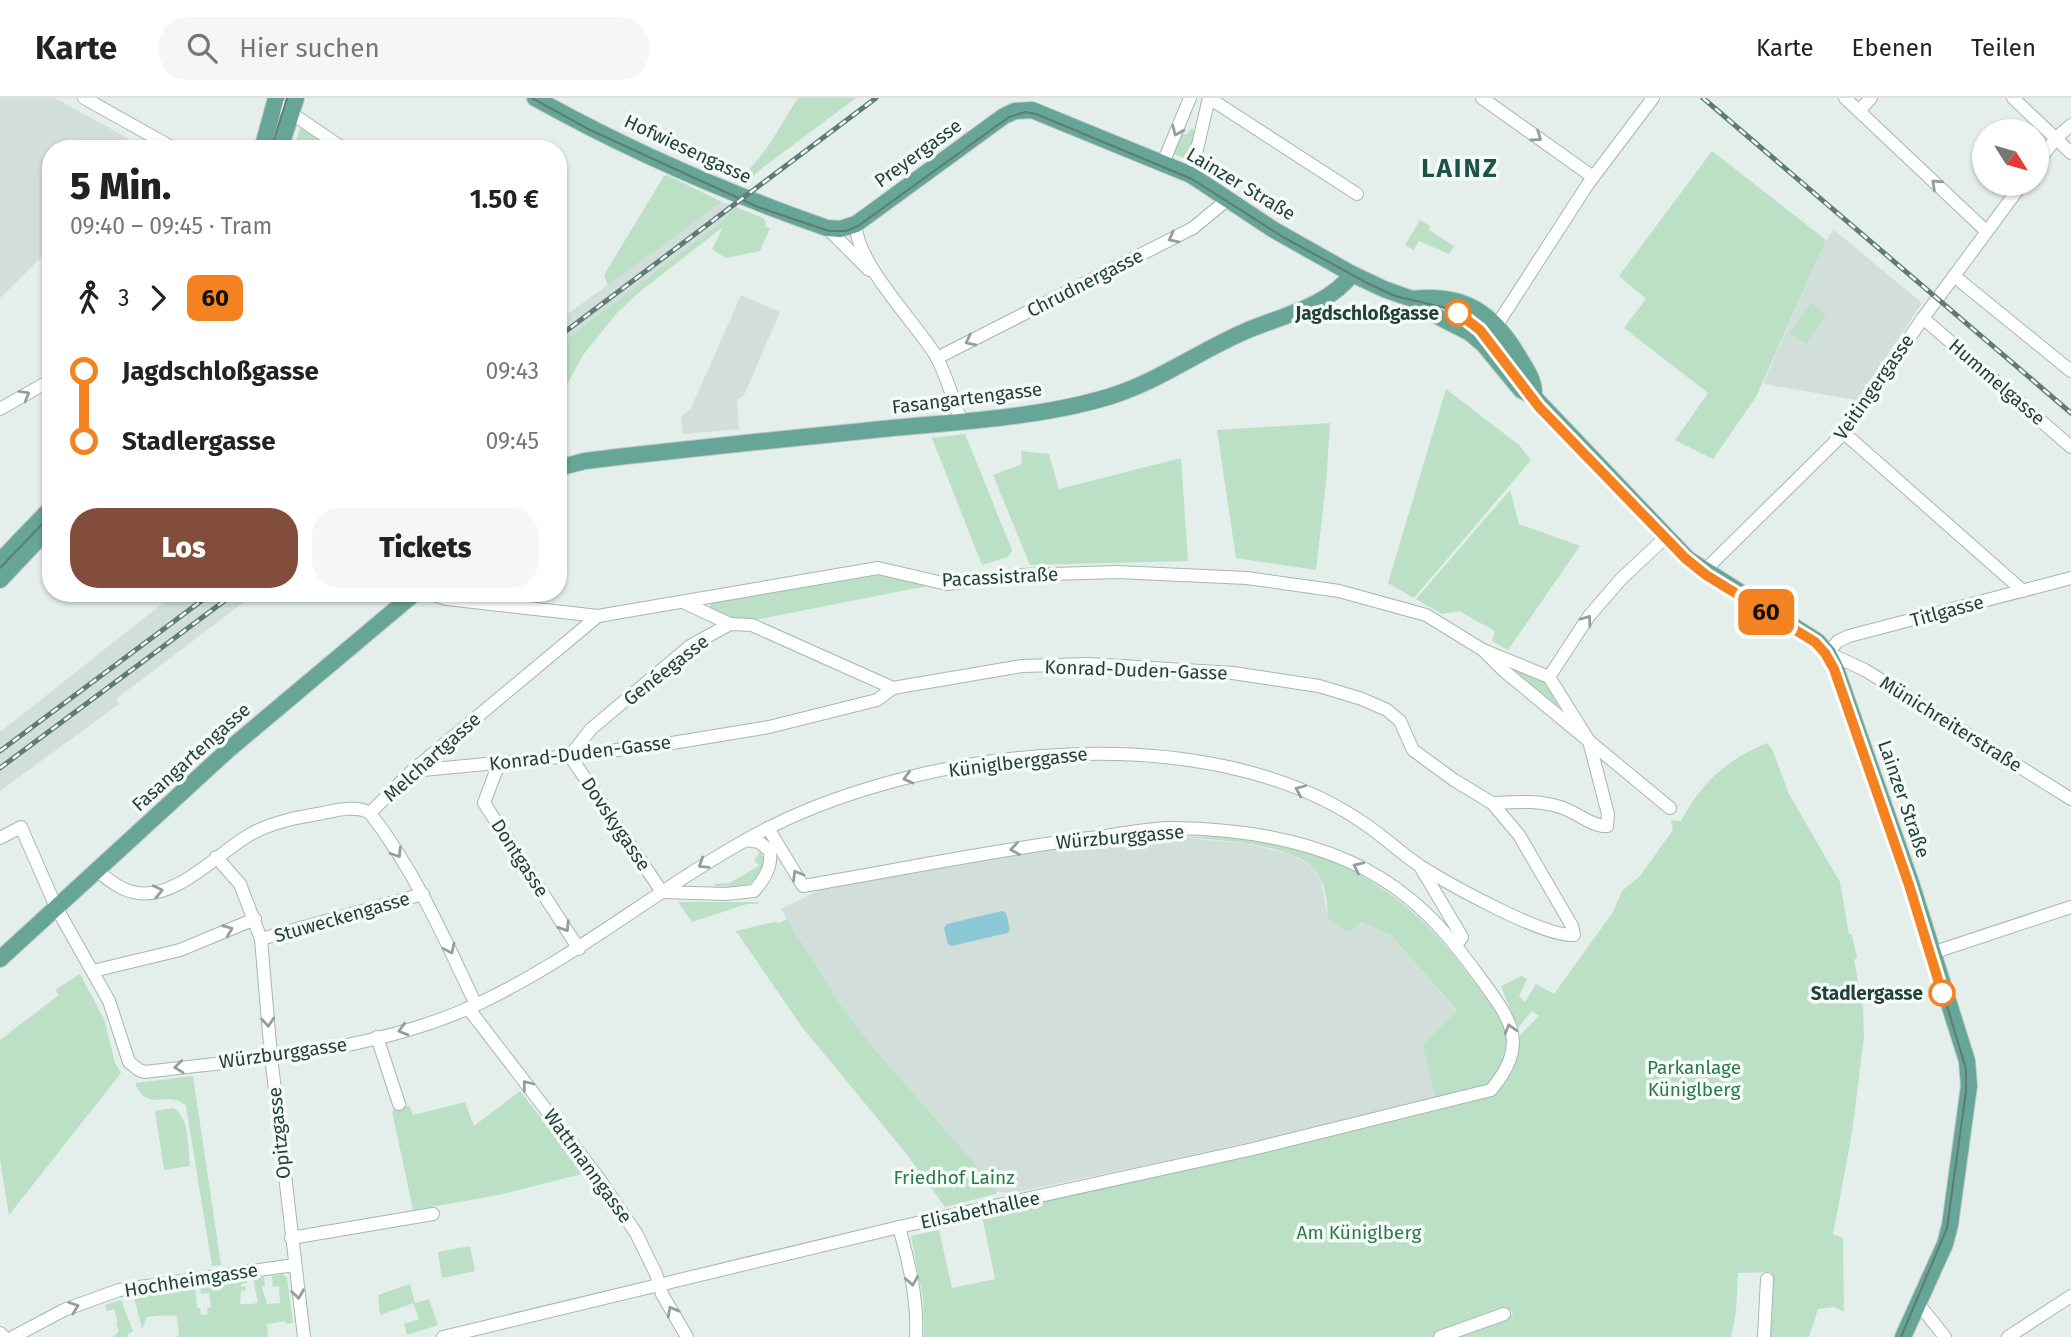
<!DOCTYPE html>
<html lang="de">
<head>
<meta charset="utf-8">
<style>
  body { margin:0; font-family:"Fira Sans",sans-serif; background:#f6f6f6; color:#222; height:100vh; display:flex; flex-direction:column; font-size:26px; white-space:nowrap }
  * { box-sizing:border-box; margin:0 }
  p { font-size:23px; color:#767676 }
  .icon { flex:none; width:38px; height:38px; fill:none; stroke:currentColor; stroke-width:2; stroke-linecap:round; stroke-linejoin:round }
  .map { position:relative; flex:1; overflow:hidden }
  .details { position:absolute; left:42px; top:42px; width:525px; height:462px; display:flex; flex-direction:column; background:#fff; border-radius:28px; box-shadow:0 2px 5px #0004 }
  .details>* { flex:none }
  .badge { padding:0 14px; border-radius:10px; font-size:24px; line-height:46px }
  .needle { width:46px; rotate:127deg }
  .fabs { position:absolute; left:1972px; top:21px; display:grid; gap:14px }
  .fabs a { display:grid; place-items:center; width:77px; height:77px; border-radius:50%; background:#fff; box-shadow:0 2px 5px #0004; font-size:35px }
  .map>.badge { position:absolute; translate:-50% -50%; box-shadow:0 0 0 4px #fff }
  .legs { display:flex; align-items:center; gap:10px; height:77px; padding:0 28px; font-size:23px }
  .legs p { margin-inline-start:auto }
  .summary { display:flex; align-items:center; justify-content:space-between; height:119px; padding:0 28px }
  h1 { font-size:38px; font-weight:800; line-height:52px }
  .cta { display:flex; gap:14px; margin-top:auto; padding:14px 28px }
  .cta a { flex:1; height:80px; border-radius:28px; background:#824d3b; color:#fff; font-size:28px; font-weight:800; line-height:80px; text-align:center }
  .cta a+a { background:#f6f6f6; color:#222 }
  ul { padding:0 28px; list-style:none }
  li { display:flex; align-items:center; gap:24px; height:70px; font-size:26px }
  li i { display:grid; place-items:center; width:10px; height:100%; margin:0 9px; background:currentColor }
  li i::after { content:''; width:18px; height:18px; margin:-9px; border:5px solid; border-radius:50%; background:#fff }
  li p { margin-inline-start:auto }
  li:first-child i { background:linear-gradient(#0000 50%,currentColor 0) }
  li:last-child i { background:linear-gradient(currentColor 50%,#0000 0) }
  header { display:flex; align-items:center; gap:42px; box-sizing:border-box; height:98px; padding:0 35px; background:#fff; border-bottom:2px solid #e0e0e0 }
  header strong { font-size:33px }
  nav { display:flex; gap:38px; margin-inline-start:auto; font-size:24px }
  .search { width:490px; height:63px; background:#f6f6f6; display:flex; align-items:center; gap:18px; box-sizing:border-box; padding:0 24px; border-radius:28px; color:#767676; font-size:26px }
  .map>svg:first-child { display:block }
</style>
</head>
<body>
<header>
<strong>Karte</strong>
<div class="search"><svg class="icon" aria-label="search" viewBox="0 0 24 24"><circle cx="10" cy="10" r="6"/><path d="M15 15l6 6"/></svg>Hier suchen</div>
<nav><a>Karte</a><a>Ebenen</a><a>Teilen</a></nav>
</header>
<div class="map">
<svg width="2071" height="1239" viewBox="0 0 2071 1239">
  <rect width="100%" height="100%" fill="#e4eeea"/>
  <g fill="#d2ded9">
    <polygon points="0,0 55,0 147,51 51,51 51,150 0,200"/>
    <polygon points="722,104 736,109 720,125 558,247 558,223"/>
    <polygon points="1834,132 1922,205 1857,302 1763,286 1826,142"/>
    <polygon points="741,197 780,214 744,297 737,302 739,331 683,336 681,319 691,310"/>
    <polygon points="176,495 256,495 116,601 119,606 0,693 0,634"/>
    <polygon points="1149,736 1247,746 1290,756 1312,769 1321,782 1328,820 1361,824 1391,837 1457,914 1436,1003 1156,1065 1013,1095 997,1094 992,1085 872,948 844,912 781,811 828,788 892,775"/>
  </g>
  <g fill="#bce0c6">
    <path d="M798 0H856L761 71 746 85 752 76 749 74 741 85 736 82C763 64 780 27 798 0Z"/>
    <polygon points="300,30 312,34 337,51 324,51 313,43 307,51 293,51"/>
    <polygon points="1192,30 1196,35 1189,62 1171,55 1179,35 1186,37"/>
    <polygon points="1712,53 1826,142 1756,299 1713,361 1675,342 1708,295 1624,230 1646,201 1619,178"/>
    <polygon points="667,77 722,104 608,187 604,177 664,78"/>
    <polygon points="736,109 763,120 766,124 765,129 770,130 760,153 726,160 712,151 723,129 637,196 617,215 583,257 558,304 558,247 720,125"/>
    <polygon points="1420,122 1430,128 1429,132 1454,148 1449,156 1419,143 1414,152 1405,147"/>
    <polygon points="1811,205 1826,216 1806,246 1790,235"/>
    <polygon points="1446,291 1519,347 1531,362 1414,500 1388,485"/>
    <polygon points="1330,325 1326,385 1316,472 1236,460 1217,332"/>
    <polygon points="965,336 1012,452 1008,459 982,467 932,340"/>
    <polygon points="1021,353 1049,356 1059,391 1181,360 1188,463 1030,467 993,377 1022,366"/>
    <polygon points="1510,392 1519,426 1580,448 1508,552 1492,543 1495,533 1459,513 1442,516 1416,501"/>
    <polygon points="869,476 889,478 927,488 754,522 733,520 709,510 711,504"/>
    <polygon points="1511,569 1545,582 1561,612 1510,570"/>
    <path d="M1767 645 1772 651 1789 696 1840 784 1849 836 1852 837 1857 860 1854 862 1863 910 1864 938 1852 1035 1833 1136 1843 1140 1844 1214 1834 1209 1818 1211 1809 1239H1768L1771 1174 1738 1175 1736 1214 1731 1239H1449L1513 1217 1511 1212 1434 1239H924L923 1201 911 1138 939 1132 952 1190 995 1181 982 1118 1050 1100 1489 997 1516 959 1520 937 1539 918 1532 913 1518 930 1501 888 1522 878 1527 881 1519 898 1525 904 1536 886 1554 896 1613 814 1622 793 1640 778 1673 732 1671 722 1681 723C1703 683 1725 663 1767 645Z"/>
    <path d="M1175 738C1198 739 1222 738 1244 740 1344 753 1416 801 1472 882 1485 899 1511 930 1508 952 1506 964 1495 979 1489 991L1436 1003 1423 947 1457 913 1391 837 1361 824 1347 834 1328 820C1327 802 1326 783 1312 769 1287 744 1210 742 1175 738Z"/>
    <path d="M760 754 765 762C754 794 744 788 714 788L715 786 730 785 757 769 759 767 754 763Z"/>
    <polygon points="678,804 758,804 759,806 747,806 692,824"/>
    <polygon points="787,821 844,912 872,948 992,1085 997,1094 996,1096 945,1109 905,1054 802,929 736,833 774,824 779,825"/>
    <polygon points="80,876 104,921 115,965 121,975 9,1117 0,1062 0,942 59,897 55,892"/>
    <path d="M193 978 221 1167 212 1168 186 1008C169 991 147 1016 135 985Z"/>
    <polygon points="520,993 585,1075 499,1097 413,1112 392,1013 409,1007 413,1017 465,1004 474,1028"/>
    <path d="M173 1010C190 1018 188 1052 190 1068L164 1072 155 1013Z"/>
    <polygon points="470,1148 475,1173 442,1180 438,1154"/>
    <path d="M283 1176 287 1180 293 1225 286 1226 285 1223 267 1226 268 1239H176L179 1238 177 1218C172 1217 151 1218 147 1219L142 1231 134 1199 195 1189 197 1210H200L201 1217 208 1216 207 1210 211 1209 209 1195 201 1196 200 1188 246 1181 247 1185 241 1186V1189L245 1188 246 1192 241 1193 240 1206H253L258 1204 253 1181 264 1179 265 1188 262 1189 267 1206 280 1205 279 1188 273 1189 272 1178Z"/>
    <polygon points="410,1186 415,1205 429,1201 438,1227 407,1237 404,1226 419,1221 413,1205 380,1217 378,1197"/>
    <polygon points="121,1202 133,1233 128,1236 128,1239 113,1239 119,1233 116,1226 118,1224 114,1211 107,1213 105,1207"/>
  </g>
  <polygon fill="#8ac8d5" points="1002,813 1006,815 1010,832 1007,835 952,848 948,846 944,830 947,826"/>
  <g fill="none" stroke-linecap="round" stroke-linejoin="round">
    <g stroke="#a6b7b1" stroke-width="14">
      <g id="minor">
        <polyline points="84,0 175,51"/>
        <polyline points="1482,0 1593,79"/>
        <polyline points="1845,0 1986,133"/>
        <polyline points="2013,0 2071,55"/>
        <polyline points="275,4 344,51"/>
        <polyline points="1859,13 1871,0"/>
        <polyline points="1163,65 1190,0"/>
        <polyline points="2037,65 2056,40 2071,27"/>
        <polyline points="1191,77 1209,0 1357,96"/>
        <path d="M856 126C855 164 916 225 936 258 947 278 953 303 962 324"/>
        <polyline points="827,130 869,172"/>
        <polyline points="1954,178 2071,273"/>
        <polyline points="1923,220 2071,349"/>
        <polyline points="1484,247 1588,86 1653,0"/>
        <polyline points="937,260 1193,130 1228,101"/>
        <polyline points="0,311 51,282"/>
        <polyline points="1844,335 2023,493"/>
        <polyline points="1704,473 1844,335 1923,220 2022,86"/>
        <polyline points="2071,480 1849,538 1838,543 1828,555 1865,572 2071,701"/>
        <polyline points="427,495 447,501 598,518 878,470 947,486 1021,477 1117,474 1247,480 1339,493 1426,517 1483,552 1503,572 1670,710"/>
        <polyline points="683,504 730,526"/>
        <polyline points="1549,579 1589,518 1621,481 1667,438"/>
        <polyline points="499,665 484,705 579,851"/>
        <polyline points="412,673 570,658 672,645 769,629 877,602 893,590 1022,568 1089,566 1233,575 1319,588 1362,601 1387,612 1400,623 1413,652 1454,682 1492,705"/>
        <polyline points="370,715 412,673 598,518"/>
        <path d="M370 715C415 773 445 841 476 907"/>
        <path d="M768 730C931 648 1208 617 1365 726 1384 739 1401 755 1420 768 1449 786 1543 839 1574 837L1572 828 1519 737 1492 705C1515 704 1538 702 1560 709 1575 713 1592 729 1607 728L1608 716 1589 643 1549 579 1483 552"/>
        <path d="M0 740 21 729 56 809 109 903 129 964 139 972 145 974C258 960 378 954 482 904 584 855 668 782 768 730L803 788C898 772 993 752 1089 740 1117 737 1146 730 1173 730 1256 731 1346 747 1411 802 1437 823 1458 850 1478 877 1510 921 1531 944 1491 992L1253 1051 899 1129 443 1239"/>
        <polyline points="216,759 240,786 261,841 271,958 304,1239"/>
        <polyline points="1421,770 1462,839 1456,848"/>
        <path d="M96 772C108 781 119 791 133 794 174 805 217 755 251 736 272 724 299 719 323 715 337 712 357 707 370 715"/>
        <polyline points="662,794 570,658 591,631 690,548 730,526 752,527 893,590"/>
        <path d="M663 794 726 796 754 793C764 781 772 770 770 753L759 744 746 742"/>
        <polyline points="261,841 423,796"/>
        <polyline points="1932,855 2071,809"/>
        <polyline points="93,873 180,852 255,821"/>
        <polyline points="468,910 597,1078 636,1135 656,1176 662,1196 687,1239"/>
        <polyline points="377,939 399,1006"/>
        <path d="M899 1129C909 1165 918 1201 916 1239"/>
        <polyline points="291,1140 433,1116"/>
        <polyline points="1918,1205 1945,1239"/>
        <polyline points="0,1235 4,1239"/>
        <polyline points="13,1239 64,1212 119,1192 294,1167"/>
        <polyline points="1440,1239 1504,1216"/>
        <polyline points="1764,1239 1767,1181"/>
        <polyline points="2008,1239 2071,1198"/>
      </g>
    </g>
    <g stroke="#c1cac8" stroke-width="18">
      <g id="major">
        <path d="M535 0C628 52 727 95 827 130L840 131 856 126 1004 18 1015 13 1032 12 1191 77 1274 132 1352 176 1384 191 1412 201 1427 213 1470 235 1484 247 1521 292 1534 299 1688 461 1817 543 1828 555 1836 571 1911 785 1967 963 1969 988 1950 1127 1945 1146 1903 1239"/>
        <polyline points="262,51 276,0"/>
        <polyline points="280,51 296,0"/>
        <path d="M1412 201C1465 195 1493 215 1519 259 1527 273 1535 282 1534 299"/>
        <path d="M558 370 585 363 626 358C708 349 791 340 873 332 949 324 1035 321 1108 299 1158 284 1199 253 1246 233 1281 218 1329 208 1352 176"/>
        <polyline points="0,463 51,410"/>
        <polyline points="0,482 51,428"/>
        <polyline points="0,861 227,653 415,495"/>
      </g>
    </g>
    <use href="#minor" stroke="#fff" stroke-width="12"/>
    <use href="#major" stroke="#67a596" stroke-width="16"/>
    <g stroke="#5d7c74" stroke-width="2">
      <polyline points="532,0 590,32 758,109 829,133 846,133 858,128 1009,19 1025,14 1036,16 1192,81 1283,139 1369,186 1395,198 1442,209 1464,218 1485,236 1539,309 1685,460 1706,477 1809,540 1825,555 1834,571 1920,818 1966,971 1966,993 1947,1130 1901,1239"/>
      <polyline points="271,51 287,0"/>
      <polyline points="0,470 51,417"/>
    </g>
    <g stroke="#5d7c74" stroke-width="5">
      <g id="rail">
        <polyline points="1703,0 2071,315"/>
        <polyline points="558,239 876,0"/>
        <polyline points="0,653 212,495"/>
        <polyline points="0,670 235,495"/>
      </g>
    </g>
    <use href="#rail" stroke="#f5faf8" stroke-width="2.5" stroke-dasharray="8" stroke-linecap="butt"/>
  </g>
  <defs><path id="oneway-chevron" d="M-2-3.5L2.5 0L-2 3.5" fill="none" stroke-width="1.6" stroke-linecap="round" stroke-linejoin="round" transform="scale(1.75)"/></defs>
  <g stroke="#90a09c">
    <use href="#oneway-chevron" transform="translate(1177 33) rotate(113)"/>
    <use href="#oneway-chevron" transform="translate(1537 39) rotate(35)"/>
    <use href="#oneway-chevron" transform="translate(1936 86) rotate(-137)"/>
    <use href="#oneway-chevron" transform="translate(1173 140) rotate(153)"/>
    <use href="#oneway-chevron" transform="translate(970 243) rotate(153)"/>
    <use href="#oneway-chevron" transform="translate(25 297) rotate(-30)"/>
    <use href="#oneway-chevron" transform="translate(1587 522) rotate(-54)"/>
    <use href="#oneway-chevron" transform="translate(908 680) rotate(165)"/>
    <use href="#oneway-chevron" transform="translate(1300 692) rotate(-157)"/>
    <use href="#oneway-chevron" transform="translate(1015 751) rotate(171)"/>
    <use href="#oneway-chevron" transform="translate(397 755) rotate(58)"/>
    <use href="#oneway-chevron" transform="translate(703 766) rotate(148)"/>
    <use href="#oneway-chevron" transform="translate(1358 769) rotate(-155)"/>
    <use href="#oneway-chevron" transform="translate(797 777) rotate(-120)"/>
    <use href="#oneway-chevron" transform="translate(158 793) rotate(-13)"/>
    <use href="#oneway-chevron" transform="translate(565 829) rotate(57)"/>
    <use href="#oneway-chevron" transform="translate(228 832) rotate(-22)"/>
    <use href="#oneway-chevron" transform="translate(450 851) rotate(64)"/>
    <use href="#oneway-chevron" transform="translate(268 924) rotate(85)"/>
    <use href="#oneway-chevron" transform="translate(1510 931) rotate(-106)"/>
    <use href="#oneway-chevron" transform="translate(403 932) rotate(164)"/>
    <use href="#oneway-chevron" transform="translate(179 969) rotate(173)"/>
    <use href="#oneway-chevron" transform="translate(527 987) rotate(-128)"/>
    <use href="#oneway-chevron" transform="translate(912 1183) rotate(81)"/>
    <use href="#oneway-chevron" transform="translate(298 1196) rotate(82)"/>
    <use href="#oneway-chevron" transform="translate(74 1209) rotate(-20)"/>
    <use href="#oneway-chevron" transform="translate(672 1213) rotate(-119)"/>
  </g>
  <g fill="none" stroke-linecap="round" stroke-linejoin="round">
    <g stroke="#fff" stroke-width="16">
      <polyline id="line-1" points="1458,215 1480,232 1539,309 1685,460 1706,477 1815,544 1825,555 1834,571 1909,787 1942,895"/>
    </g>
    <use href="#line-1" stroke="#f58220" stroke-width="10"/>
  </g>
  <g fill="#fff" stroke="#f58220" stroke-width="3.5">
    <circle cx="1458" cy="215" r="12"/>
    <circle cx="1942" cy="895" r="12"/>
  </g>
  <g text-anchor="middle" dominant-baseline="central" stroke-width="7" stroke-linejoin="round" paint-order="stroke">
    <g font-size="19" fill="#224139" stroke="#f5faf8">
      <text transform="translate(688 51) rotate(25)">Hofwiesengasse</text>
      <text transform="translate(918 55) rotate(-36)">Preyergasse</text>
      <text transform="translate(1241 86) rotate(31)">Lainzer Straße</text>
      <text transform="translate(1085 185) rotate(-27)">Chrudnergasse</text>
      <text transform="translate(1997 284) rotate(41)">Hummelgasse</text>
      <text transform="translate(1874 289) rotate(-55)">Veitingergasse</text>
      <text transform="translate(967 300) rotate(-7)">Fasangartengasse</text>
      <text transform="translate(1000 479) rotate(-3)">Pacassistraße</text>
      <text transform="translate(1947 513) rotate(-15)">Titlgasse</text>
      <text transform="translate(666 572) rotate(-38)">Genéegasse</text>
      <text transform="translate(1136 572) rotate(2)">Konrad-Duden-Gasse</text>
      <text transform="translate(1951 626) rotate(32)">Münichreiterstraße</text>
      <text transform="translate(580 655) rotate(-7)">Konrad-Duden-Gasse</text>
      <text transform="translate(191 659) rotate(-42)">Fasangartengasse</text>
      <text transform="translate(432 659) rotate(-42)">Melchartgasse</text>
      <text transform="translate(1018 664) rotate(-7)">Küniglberggasse</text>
      <text transform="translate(1904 701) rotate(71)">Lainzer Straße</text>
      <text transform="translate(616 726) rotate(56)">Dovskygasse</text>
      <text transform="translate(1120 739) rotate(-5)">Würzburggasse</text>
      <text transform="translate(520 760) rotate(57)">Dontgasse</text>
      <text transform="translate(342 819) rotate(-16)">Stuweckengasse</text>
      <text transform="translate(283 955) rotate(-8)">Würzburggasse</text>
      <text transform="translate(279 1035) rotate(-96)">Opitzgasse</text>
      <text transform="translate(588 1068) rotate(54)">Wattmanngasse</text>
      <text transform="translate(980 1112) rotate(-12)">Elisabethallee</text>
      <text transform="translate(191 1182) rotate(-9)">Hochheimgasse</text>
    </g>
    <g font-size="19" font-weight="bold" fill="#224139" stroke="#f5faf8" text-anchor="end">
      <text x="1439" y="215">Jagdschloßgasse</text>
      <text x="1923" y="895">Stadlergasse</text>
    </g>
    <g font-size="19" fill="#2a7a4a" stroke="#f5faf8">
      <text x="1694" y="969">Parkanlage<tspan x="1694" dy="22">Küniglberg</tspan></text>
      <text x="954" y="1079">Friedhof Lainz</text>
      <text x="1359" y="1134">Am Küniglberg</text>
    </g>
    <g font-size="26" font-weight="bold" letter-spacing="2" fill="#1d5448" stroke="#f5faf8">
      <text x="1460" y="70">LAINZ</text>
    </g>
  </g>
</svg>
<div class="fabs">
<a><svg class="needle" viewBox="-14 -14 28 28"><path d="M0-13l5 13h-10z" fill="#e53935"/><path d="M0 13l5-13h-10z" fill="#767676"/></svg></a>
</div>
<b class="badge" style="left:1766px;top:514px;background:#f58220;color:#111">60</b>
<section class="details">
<div class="summary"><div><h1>5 Min.</h1><p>09:40 – 09:45 · Tram</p></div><b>1.50 €</b></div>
<div class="legs"><svg class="icon" aria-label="walk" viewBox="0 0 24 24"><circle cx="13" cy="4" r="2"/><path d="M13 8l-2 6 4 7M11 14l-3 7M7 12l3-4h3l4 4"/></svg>3<svg class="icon" aria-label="forward" viewBox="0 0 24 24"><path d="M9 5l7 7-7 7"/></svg><b class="badge" style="background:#f58220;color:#111">60</b></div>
<ul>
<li><i style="color:#f58220"></i><b>Jagdschloßgasse</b><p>09:43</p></li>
<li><i style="color:#f58220"></i><b>Stadlergasse</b><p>09:45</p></li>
</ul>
<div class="cta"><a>Los</a><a>Tickets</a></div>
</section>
</div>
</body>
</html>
